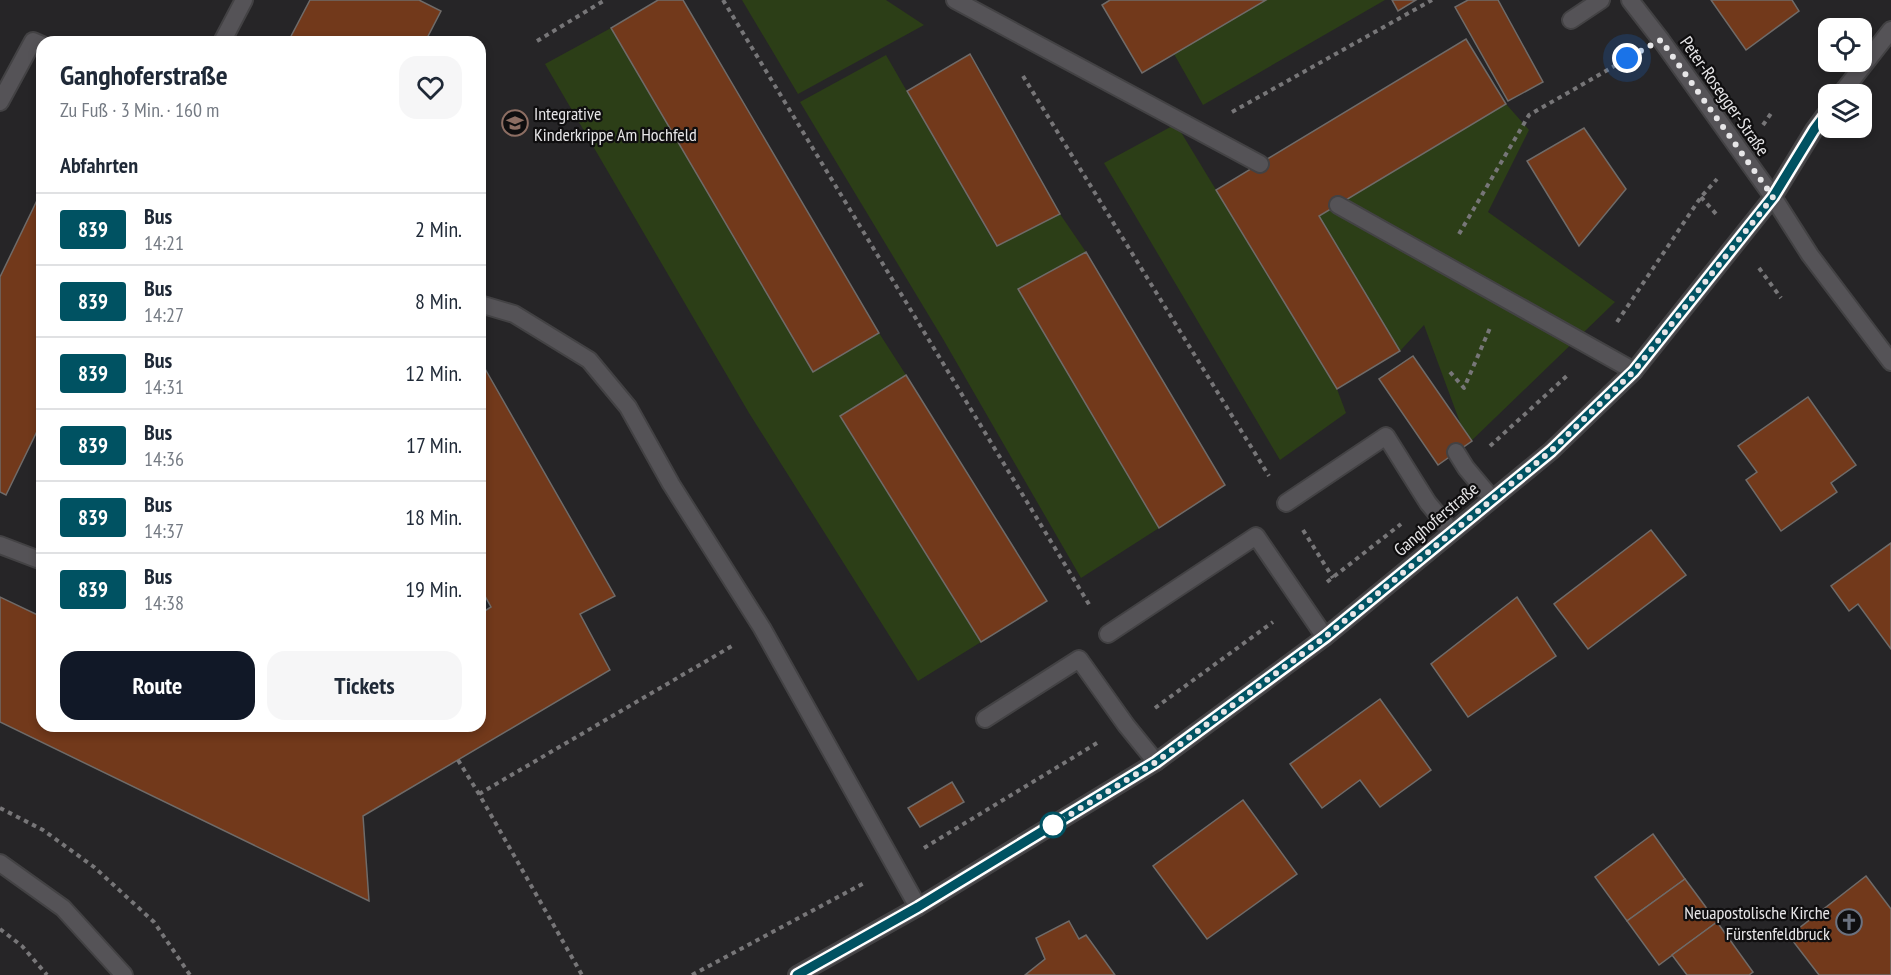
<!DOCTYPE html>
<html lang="de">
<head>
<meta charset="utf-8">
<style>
  body { margin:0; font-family:"PT Sans Narrow",sans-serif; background:#f6f6f7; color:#1f2937; height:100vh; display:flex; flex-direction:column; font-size:22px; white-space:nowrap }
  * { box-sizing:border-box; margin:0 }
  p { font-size:20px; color:#747a83 }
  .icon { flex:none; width:33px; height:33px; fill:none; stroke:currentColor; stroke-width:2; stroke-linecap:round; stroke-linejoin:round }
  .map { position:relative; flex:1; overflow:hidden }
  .drawer { position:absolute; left:36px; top:36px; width:450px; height:696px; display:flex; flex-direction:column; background:#fff; border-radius:18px; box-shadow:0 3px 9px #0003 }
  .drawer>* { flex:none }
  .badge { padding:0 12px; border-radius:4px; font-size:21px; line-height:39px }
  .fabs { position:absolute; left:1818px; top:18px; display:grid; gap:12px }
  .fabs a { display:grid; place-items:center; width:54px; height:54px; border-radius:12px; background:#fff; box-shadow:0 3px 9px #0003; font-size:30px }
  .you { position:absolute; width:30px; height:30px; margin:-15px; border:4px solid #fff; border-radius:50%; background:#1a73e8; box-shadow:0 0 0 9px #1a73e833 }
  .map>.badge { position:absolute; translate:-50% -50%; box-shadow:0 0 0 3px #fff }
  h2 { padding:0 24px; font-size:22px; line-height:54px }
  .round { display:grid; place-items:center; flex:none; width:63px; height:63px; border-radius:18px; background:#f6f6f7 }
  .headline { display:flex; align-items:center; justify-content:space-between; height:102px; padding:0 24px }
  h1 { font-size:28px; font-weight:800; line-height:45px }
  .cta { display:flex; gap:12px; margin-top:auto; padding:12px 24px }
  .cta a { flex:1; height:69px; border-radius:18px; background:#111827; color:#fff; font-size:24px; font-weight:800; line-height:69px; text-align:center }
  .cta a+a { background:#f6f6f7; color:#1f2937 }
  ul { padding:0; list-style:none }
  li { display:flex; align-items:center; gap:18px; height:72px; padding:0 24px; border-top:2px solid #e0e1e3 }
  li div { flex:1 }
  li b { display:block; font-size:22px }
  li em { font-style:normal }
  li .badge { min-width:66px; font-weight:700; text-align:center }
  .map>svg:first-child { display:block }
</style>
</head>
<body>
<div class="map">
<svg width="1891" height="975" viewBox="0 0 1891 975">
  <rect width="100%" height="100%" fill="#262527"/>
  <g fill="#2c3e17">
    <polygon points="742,0 886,0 924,25 798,94"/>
    <polygon points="1266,0 1385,0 1203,105 1174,54"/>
    <polygon points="611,28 813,372 879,333 906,375 840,416 981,642 918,681 749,413 545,64"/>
    <polygon points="886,55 996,246 1060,214 1086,252 1019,289 1159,528 1081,578 943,339 800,102"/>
    <polygon points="1506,104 1529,130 1488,212 1615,302 1468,444 1424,325 1400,351 1319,216"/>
    <polygon points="1176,124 1337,389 1346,413 1280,460 1104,163"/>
  </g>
  <g fill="#72391b" stroke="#6f6b69" stroke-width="1.5">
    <polygon points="310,0 419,0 441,11 425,42 288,42"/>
    <polygon points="658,0 683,0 879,333 813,372 611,28"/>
    <polygon points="1110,0 1266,0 1142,73 1102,5"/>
    <polygon points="1392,0 1416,0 1398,11"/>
    <polygon points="1468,0 1498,0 1543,82 1508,101 1455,7"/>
    <polygon points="1711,0 1792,0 1799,11 1746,50"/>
    <polygon points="1466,39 1506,104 1319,216 1400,351 1337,389 1216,190"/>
    <polygon points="970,54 1060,214 997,246 907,91"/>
    <polygon points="1584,128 1626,189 1579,246 1527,161"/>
    <polygon points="42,190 42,421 6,495 0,492 0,277"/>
    <polygon points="1086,252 1225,485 1159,528 1018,289"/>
    <polygon points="1413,356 1472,441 1438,465 1379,379"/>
    <polygon points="480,360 615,596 580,614 610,670 363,816 369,901 0,722 0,597 42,617 42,726 273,726 278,728 283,726 480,726 480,614 491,607 480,587"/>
    <polygon points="906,375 1047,601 981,642 840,416"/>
    <polygon points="1808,397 1856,465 1831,483 1837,492 1781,531 1746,480 1757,472 1738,446"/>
    <polygon points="1651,530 1686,575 1588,649 1554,604"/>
    <polygon points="1891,543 1891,649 1858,604 1849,611 1831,586"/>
    <polygon points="1517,597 1556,656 1468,717 1431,664"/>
    <polygon points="1380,699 1431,770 1380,807 1360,780 1322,808 1290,764"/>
    <polygon points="952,782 964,802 920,827 908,808"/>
    <polygon points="1243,800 1297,874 1207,939 1153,866"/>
    <polygon points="1653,834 1685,879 1627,921 1595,877"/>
    <polygon points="1866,876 1891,909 1891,975 1819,975 1789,936"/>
    <polygon points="1685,879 1717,922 1659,965 1627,921"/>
    <polygon points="1069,921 1079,939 1086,935 1115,975 1025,975 1045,959 1036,938"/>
    <polygon points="1717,922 1753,972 1749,975 1687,975 1672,955"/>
  </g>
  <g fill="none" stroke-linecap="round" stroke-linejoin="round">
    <g stroke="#434244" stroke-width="20">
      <g id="service">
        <polyline points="955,0 1260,164"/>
        <polyline points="1571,20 1601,0"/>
        <polyline points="1338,205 1634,371"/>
        <polyline points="480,304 514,314 589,360 628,407 671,484 762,628 918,907"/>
        <polyline points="1456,452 1466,468 1492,499"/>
        <polyline points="1286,503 1386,436 1428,503 1452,532"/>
        <polyline points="0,545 42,561"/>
        <polyline points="1108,634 1256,536 1325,637"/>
        <polyline points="985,719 1079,659 1126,725 1156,762"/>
      </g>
    </g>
    <g stroke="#434244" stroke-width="20">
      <g id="minor">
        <polyline points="1630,0 1661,40 1773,197 1810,255 1891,362"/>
        <polyline points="222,42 244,0"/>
        <polyline points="1841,94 1891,30"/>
        <polyline points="0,102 33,41 42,45"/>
        <polyline points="0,863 63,908 124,975"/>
        <polyline points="797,975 918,907 1156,762 1325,637 1551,451 1634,371 1773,197 1814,130 1828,111"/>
      </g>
    </g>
    <g stroke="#777678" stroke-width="4" stroke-dasharray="4.5 4.5" stroke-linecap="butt">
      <polyline points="723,0 1090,606"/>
      <polyline points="537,41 605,0"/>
      <polyline points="1023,76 1269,476"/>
      <polyline points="1232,112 1432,0"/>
      <polyline points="1763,125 1772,112"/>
      <polyline points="1701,197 1717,215"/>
      <polyline points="1459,234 1529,115 1632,56"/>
      <polyline points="1759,268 1781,298"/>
      <polyline points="1617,322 1701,197 1717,179"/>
      <polyline points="1450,372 1464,388 1490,328"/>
      <polyline points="1490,446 1569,374"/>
      <polyline points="1303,530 1333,578"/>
      <polyline points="1327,582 1401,524"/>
      <polyline points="1155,708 1273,622"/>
      <polyline points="458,760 479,794 582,975"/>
      <polyline points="479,794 732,646"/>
      <polyline points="0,808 43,830 94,867 154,922 190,975"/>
      <polyline points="924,848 1097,743"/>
      <polyline points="0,929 22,946 47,975"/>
      <polyline points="692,975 866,882"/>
    </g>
    <use href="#service" stroke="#555357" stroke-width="16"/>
    <use href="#minor" stroke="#555357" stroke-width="16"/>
  </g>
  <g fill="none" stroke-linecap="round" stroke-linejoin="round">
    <g stroke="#fff" stroke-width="14">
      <polyline id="line" points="797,975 918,907 1156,762 1325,637 1551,451 1634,371 1773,197 1814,130 1828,111"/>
    </g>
    <use href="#line" stroke="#005262" stroke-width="9"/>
    <polyline stroke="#e7e6e8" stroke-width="6" stroke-dasharray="0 10.8" points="1053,825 1156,762 1325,637 1551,451 1634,371 1773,197 1661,40 1627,58"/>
  </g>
  <defs>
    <g id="school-ring" transform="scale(1.35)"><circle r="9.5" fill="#0f0e0f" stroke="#8d6e63" stroke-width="1.5"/><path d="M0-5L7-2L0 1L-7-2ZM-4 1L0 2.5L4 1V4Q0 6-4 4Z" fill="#8d6e63"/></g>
    <g id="church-ring" transform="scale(1.35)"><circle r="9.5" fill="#0f0e0f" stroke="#6b7280" stroke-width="1.5"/><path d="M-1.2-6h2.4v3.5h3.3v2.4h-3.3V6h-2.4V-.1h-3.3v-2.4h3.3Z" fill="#6b7280"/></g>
  </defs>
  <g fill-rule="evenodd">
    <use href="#school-ring" x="515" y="123"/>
    <use href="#church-ring" x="1849" y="922"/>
  </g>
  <circle fill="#fff" stroke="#005262" stroke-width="3" cx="1053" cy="825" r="12"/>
  <g text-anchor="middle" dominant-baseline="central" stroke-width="4.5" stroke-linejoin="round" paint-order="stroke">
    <g font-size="18" fill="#e7e6e8" stroke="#0f0e0f">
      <text transform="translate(1725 96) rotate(55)">Peter-Rosegger-Straße</text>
      <text transform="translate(1436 519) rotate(-40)">Ganghoferstraße</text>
    </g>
    <g font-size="18" fill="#e7e6e8" stroke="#0f0e0f" text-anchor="start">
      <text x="534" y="113">Integrative<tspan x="534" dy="21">Kinderkrippe Am Hochfeld</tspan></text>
      <text x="1830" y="912" text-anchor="end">Neuapostolische Kirche<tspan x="1830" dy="21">Fürstenfeldbruck</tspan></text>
    </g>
  </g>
</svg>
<div class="fabs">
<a><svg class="icon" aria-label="locate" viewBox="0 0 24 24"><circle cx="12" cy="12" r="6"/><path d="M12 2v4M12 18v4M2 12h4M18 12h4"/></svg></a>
<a><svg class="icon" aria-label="layers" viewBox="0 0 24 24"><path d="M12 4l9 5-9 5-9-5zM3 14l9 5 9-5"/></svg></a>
</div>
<div class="you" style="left:1627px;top:58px"></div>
<section class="drawer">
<div class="headline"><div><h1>Ganghoferstraße</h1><p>Zu Fuß · 3 Min. · 160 m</p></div><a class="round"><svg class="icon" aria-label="heart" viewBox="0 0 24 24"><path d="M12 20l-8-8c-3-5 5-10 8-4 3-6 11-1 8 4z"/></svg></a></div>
<h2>Abfahrten</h2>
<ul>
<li><span class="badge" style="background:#005262;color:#fff">839</span><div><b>Bus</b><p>14:21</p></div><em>2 Min.</em></li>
<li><span class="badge" style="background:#005262;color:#fff">839</span><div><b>Bus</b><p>14:27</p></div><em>8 Min.</em></li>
<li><span class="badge" style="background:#005262;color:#fff">839</span><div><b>Bus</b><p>14:31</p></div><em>12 Min.</em></li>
<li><span class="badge" style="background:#005262;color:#fff">839</span><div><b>Bus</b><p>14:36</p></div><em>17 Min.</em></li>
<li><span class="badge" style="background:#005262;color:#fff">839</span><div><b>Bus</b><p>14:37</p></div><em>18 Min.</em></li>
<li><span class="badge" style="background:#005262;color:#fff">839</span><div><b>Bus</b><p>14:38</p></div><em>19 Min.</em></li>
</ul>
<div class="cta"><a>Route</a><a>Tickets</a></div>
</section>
</div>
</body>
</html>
